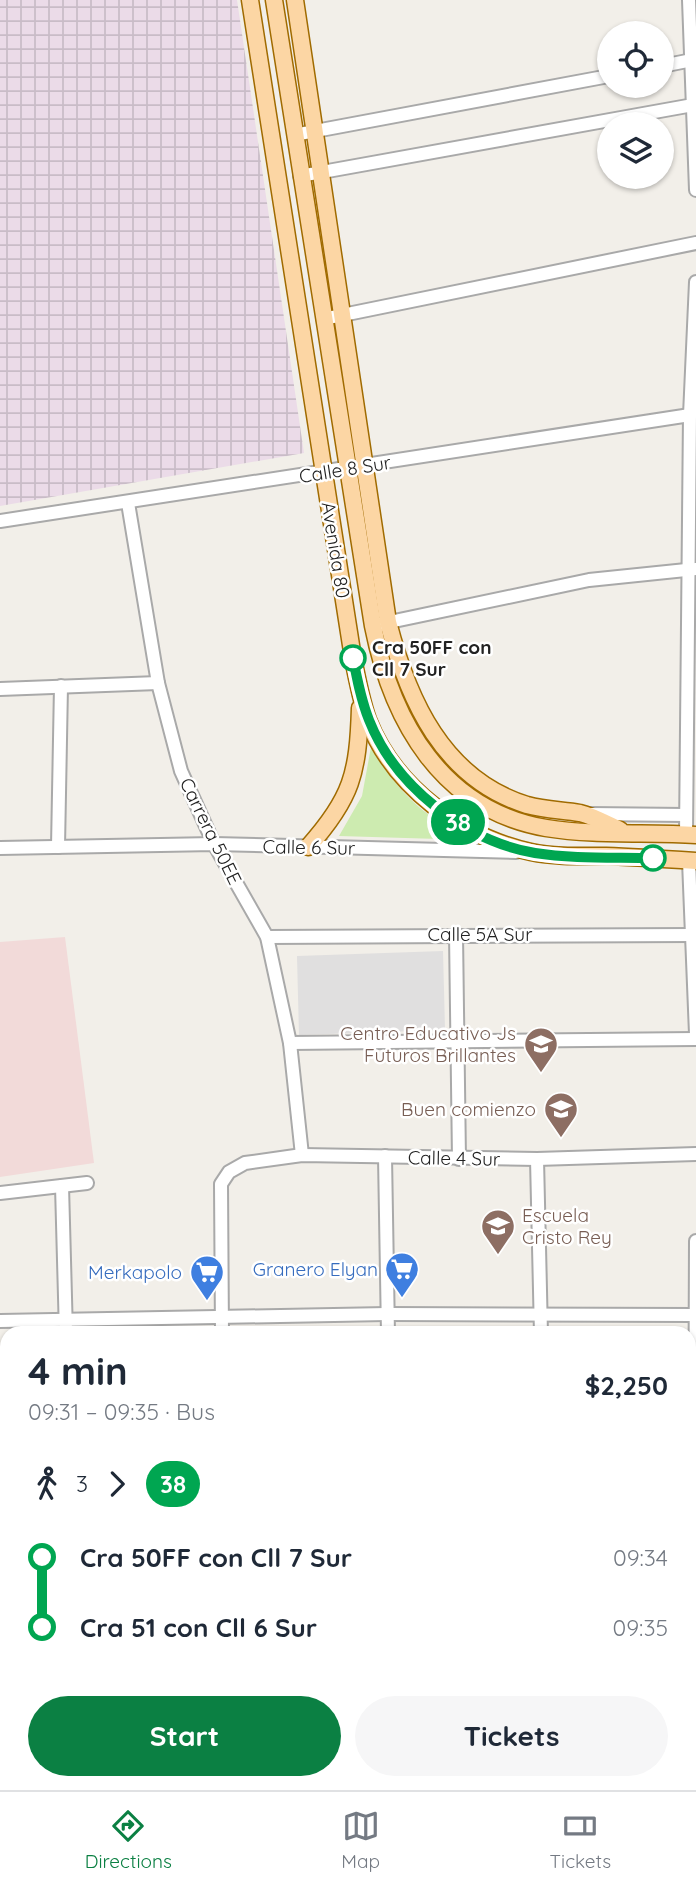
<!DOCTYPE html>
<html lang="en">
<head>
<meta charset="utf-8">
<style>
  body { margin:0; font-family:Quicksand,sans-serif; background:#f6f6f7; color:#1f2937; height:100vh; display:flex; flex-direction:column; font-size:26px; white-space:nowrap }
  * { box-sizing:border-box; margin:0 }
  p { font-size:23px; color:#747a83 }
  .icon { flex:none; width:38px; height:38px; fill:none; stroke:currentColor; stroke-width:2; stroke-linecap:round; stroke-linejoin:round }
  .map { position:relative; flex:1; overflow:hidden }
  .side { position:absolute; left:0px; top:1326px; width:696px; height:464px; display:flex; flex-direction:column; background:#fff; border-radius:21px 21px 0 0; box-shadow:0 2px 5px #0004 }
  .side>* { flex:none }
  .badge { padding:0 14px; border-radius:23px; font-size:24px; line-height:46px }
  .tools { position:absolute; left:597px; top:21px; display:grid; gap:14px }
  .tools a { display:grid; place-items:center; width:77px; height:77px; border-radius:50%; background:#fff; box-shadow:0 2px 5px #0004; font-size:35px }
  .map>.badge { position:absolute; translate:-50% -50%; box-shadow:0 0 0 4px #fff }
  .legs { display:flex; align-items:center; gap:10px; height:77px; padding:0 28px; font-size:23px }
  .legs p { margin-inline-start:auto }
  .overview { display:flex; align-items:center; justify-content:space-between; height:119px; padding:0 28px }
  h1 { font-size:38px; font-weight:700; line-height:52px }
  .cta { display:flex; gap:14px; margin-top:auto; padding:14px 28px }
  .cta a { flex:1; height:80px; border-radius:42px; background:#0b8043; color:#fff; font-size:28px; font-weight:700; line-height:80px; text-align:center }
  .cta a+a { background:#f6f6f7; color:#1f2937 }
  ul { padding:0 28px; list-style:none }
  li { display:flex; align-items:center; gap:24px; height:70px; font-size:26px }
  li i { display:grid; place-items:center; width:10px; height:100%; margin:0 9px; background:currentColor }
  li i::after { content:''; width:18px; height:18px; margin:-9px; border:5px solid; border-radius:50%; background:#fff }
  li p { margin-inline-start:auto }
  li:first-child i { background:linear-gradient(#0000 50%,currentColor 0) }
  li:last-child i { background:linear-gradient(currentColor 50%,#0000 0) }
  .menu { display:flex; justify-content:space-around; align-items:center; height:98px; border-top:2px solid #e0e1e3; background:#fff; font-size:19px; color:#747a83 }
  .menu a { display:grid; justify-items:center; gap:4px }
  .menu .selected { color:#0b8043 }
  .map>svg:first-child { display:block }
</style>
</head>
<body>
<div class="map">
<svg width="696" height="1790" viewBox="0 0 696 1790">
  <defs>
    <pattern id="industrial-grid" width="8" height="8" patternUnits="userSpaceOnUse" patternTransform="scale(1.75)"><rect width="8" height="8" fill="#ebdbe8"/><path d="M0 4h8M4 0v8" fill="none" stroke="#c9bcc7"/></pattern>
  </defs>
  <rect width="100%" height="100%" fill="#f2efe9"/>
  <polygon fill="#e0dfdf" points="443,951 445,1030 299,1035 297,956"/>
  <g fill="#f2dad9">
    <polygon points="65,937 94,1163 0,1177 0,942"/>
    <polygon points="0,1662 7,1662 7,1783 240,1783 240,1790 0,1790"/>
  </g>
  <g fill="url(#industrial-grid)">
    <polygon points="0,0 237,0 304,453 0,506"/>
    <polygon points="696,1771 696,1790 567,1790 568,1783 690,1783 690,1773"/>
  </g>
  <g fill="#cdebb0">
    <path d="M371 747C399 794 423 816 472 840L339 836 362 796Z"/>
    <polygon points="243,1783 376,1783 377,1790 243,1790"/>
  </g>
  <rect fill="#88e0be" x="84" y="1326" width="127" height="7"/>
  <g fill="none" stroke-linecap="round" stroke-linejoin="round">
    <g stroke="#a9a9a9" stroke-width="16">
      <g id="minor">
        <polyline points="689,0 696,190"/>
        <polyline points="662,66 692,60"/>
        <polyline points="294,135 609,76"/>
        <polyline points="300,176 693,105"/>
        <polyline points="323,319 696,243"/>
        <polyline points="128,503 158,683 181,771 214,844 267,937 290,1043 302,1155"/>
        <polyline points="0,521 690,415"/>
        <polyline points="380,624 589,580 696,569"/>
        <polyline points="0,689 158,683"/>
        <polyline points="588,814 686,815"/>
        <polyline points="686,834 690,415 696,282"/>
        <polyline points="58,847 61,686"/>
        <polyline points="0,848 214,844 516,852"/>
        <polyline points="689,861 696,1034"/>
        <polyline points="456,934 459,1159"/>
        <polyline points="267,937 694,935"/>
        <polyline points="290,1043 696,1039"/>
        <polyline points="385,1156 388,1334"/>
        <polyline points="537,1159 541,1334"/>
        <polyline points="62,1186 66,1334"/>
        <polyline points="0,1193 87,1183"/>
        <polyline points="0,1321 387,1314 696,1315"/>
        <polyline points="222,1334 221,1184 229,1172 245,1163 302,1155 537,1159 696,1154"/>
        <polyline points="0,1457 7,1457"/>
        <polyline points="0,1653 7,1653"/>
        <polyline points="694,1755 696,1241"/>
        <polyline points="546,1783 546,1789"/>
      </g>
    </g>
    <g stroke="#a06b00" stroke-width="19">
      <g id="major">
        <path d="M250 0 353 658C357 679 361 700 368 720 394 787 462 837 531 852 555 857 581 856 606 856 636 857 666 859 696 861"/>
        <path d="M274 0 373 626C392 722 442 810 546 828 595 836 646 832 696 835"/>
        <path d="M295 0 388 622C408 700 443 779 527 805 545 810 562 810 580 813 593 816 607 824 620 830"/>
        <path d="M308 847C352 798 358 773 360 708"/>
        <polyline points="690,1472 696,1472"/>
        <polyline points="0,1479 7,1479"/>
        <polyline points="690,1489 696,1489"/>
        <polyline points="0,1499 7,1499"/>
      </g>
    </g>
    <use href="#minor" stroke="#fff" stroke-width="12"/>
    <use href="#major" stroke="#fcd6a4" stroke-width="16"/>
  </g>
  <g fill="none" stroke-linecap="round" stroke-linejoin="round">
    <g stroke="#fff" stroke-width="16">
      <path id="line-1" d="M353 658C357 679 361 700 369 720 395 786 465 841 535 853 573 859 614 857 653 858"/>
    </g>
    <use href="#line-1" stroke="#00a651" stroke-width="10"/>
  </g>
  <defs>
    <g id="school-pin" transform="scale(1.75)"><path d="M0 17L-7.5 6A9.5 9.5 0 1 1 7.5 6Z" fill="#8d6e63" stroke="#fff"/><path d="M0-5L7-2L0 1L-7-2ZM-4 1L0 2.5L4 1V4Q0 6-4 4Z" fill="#fff"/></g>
    <g id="supermarket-pin" transform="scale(1.75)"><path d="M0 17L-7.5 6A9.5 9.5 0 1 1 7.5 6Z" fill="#3f7fe0" stroke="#fff"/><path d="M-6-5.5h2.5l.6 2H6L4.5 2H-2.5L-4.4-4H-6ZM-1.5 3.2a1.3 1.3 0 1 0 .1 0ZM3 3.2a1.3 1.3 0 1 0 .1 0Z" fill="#fff"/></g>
  </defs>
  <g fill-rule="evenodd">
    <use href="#school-pin" x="541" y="1044"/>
    <use href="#school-pin" x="561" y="1109"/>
    <use href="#school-pin" x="498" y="1226"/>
    <use href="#supermarket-pin" x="402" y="1269"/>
    <use href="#supermarket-pin" x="207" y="1272"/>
  </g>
  <g fill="#fff" stroke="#00a651" stroke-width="3.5">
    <circle cx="353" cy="658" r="12"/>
    <circle cx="653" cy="858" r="12"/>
  </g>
  <g text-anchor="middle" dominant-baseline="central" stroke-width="5" stroke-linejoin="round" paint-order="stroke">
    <g font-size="19" fill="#222" stroke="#fff">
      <text transform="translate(345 469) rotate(-9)">Calle 8 Sur</text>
      <text transform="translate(336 550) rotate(81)">Avenida 80</text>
      <text transform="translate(211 831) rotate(64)">Carrera 50EE</text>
      <text transform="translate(309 847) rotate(1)">Calle 6 Sur</text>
      <text x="480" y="934">Calle 5A Sur</text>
      <text transform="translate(454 1158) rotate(1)">Calle 4 Sur</text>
    </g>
    <g font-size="19" font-weight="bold" fill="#222" stroke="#fff" text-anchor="start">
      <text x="372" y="647">Cra 50FF con<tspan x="372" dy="22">Cll 7 Sur</tspan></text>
    </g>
    <g font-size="19" fill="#785e54" stroke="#fff" text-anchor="end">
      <text x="516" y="1033">Centro Educativo Js<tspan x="516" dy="22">Futuros Brillantes</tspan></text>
      <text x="536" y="1109">Buen comienzo</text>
      <text x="522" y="1215" text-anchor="start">Escuela<tspan x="522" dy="22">Cristo Rey</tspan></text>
    </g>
    <g font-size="19" fill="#366cbe" stroke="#fff" text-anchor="end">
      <text x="378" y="1269">Granero Elyan</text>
      <text x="182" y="1272">Merkapolo</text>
    </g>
  </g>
</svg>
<div class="tools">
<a><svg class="icon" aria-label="locate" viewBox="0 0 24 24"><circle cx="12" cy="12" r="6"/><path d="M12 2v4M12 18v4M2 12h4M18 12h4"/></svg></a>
<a><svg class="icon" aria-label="layers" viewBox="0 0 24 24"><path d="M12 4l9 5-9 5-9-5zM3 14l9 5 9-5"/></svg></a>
</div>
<b class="badge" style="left:458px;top:822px;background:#00a651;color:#fff">38</b>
<section class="side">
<div class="overview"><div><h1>4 min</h1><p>09:31 – 09:35 · Bus</p></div><b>$2,250</b></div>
<div class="legs"><svg class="icon" aria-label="walk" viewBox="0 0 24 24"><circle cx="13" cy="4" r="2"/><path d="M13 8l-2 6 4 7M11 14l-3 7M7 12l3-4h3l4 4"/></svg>3<svg class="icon" aria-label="forward" viewBox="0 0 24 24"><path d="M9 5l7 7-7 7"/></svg><b class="badge" style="background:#00a651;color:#fff">38</b></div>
<ul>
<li><i style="color:#00a651"></i><b>Cra 50FF con Cll 7 Sur</b><p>09:34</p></li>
<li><i style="color:#00a651"></i><b>Cra 51 con Cll 6 Sur</b><p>09:35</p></li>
</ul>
<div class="cta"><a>Start</a><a>Tickets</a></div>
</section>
</div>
<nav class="menu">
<a class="selected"><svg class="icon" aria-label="directions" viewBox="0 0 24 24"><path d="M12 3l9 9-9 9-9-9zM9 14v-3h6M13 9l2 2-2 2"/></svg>Directions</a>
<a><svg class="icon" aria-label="map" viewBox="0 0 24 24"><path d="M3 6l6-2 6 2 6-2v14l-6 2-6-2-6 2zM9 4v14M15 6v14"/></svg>Map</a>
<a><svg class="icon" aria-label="tickets" viewBox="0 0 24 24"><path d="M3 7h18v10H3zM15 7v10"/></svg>Tickets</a>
</nav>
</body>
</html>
